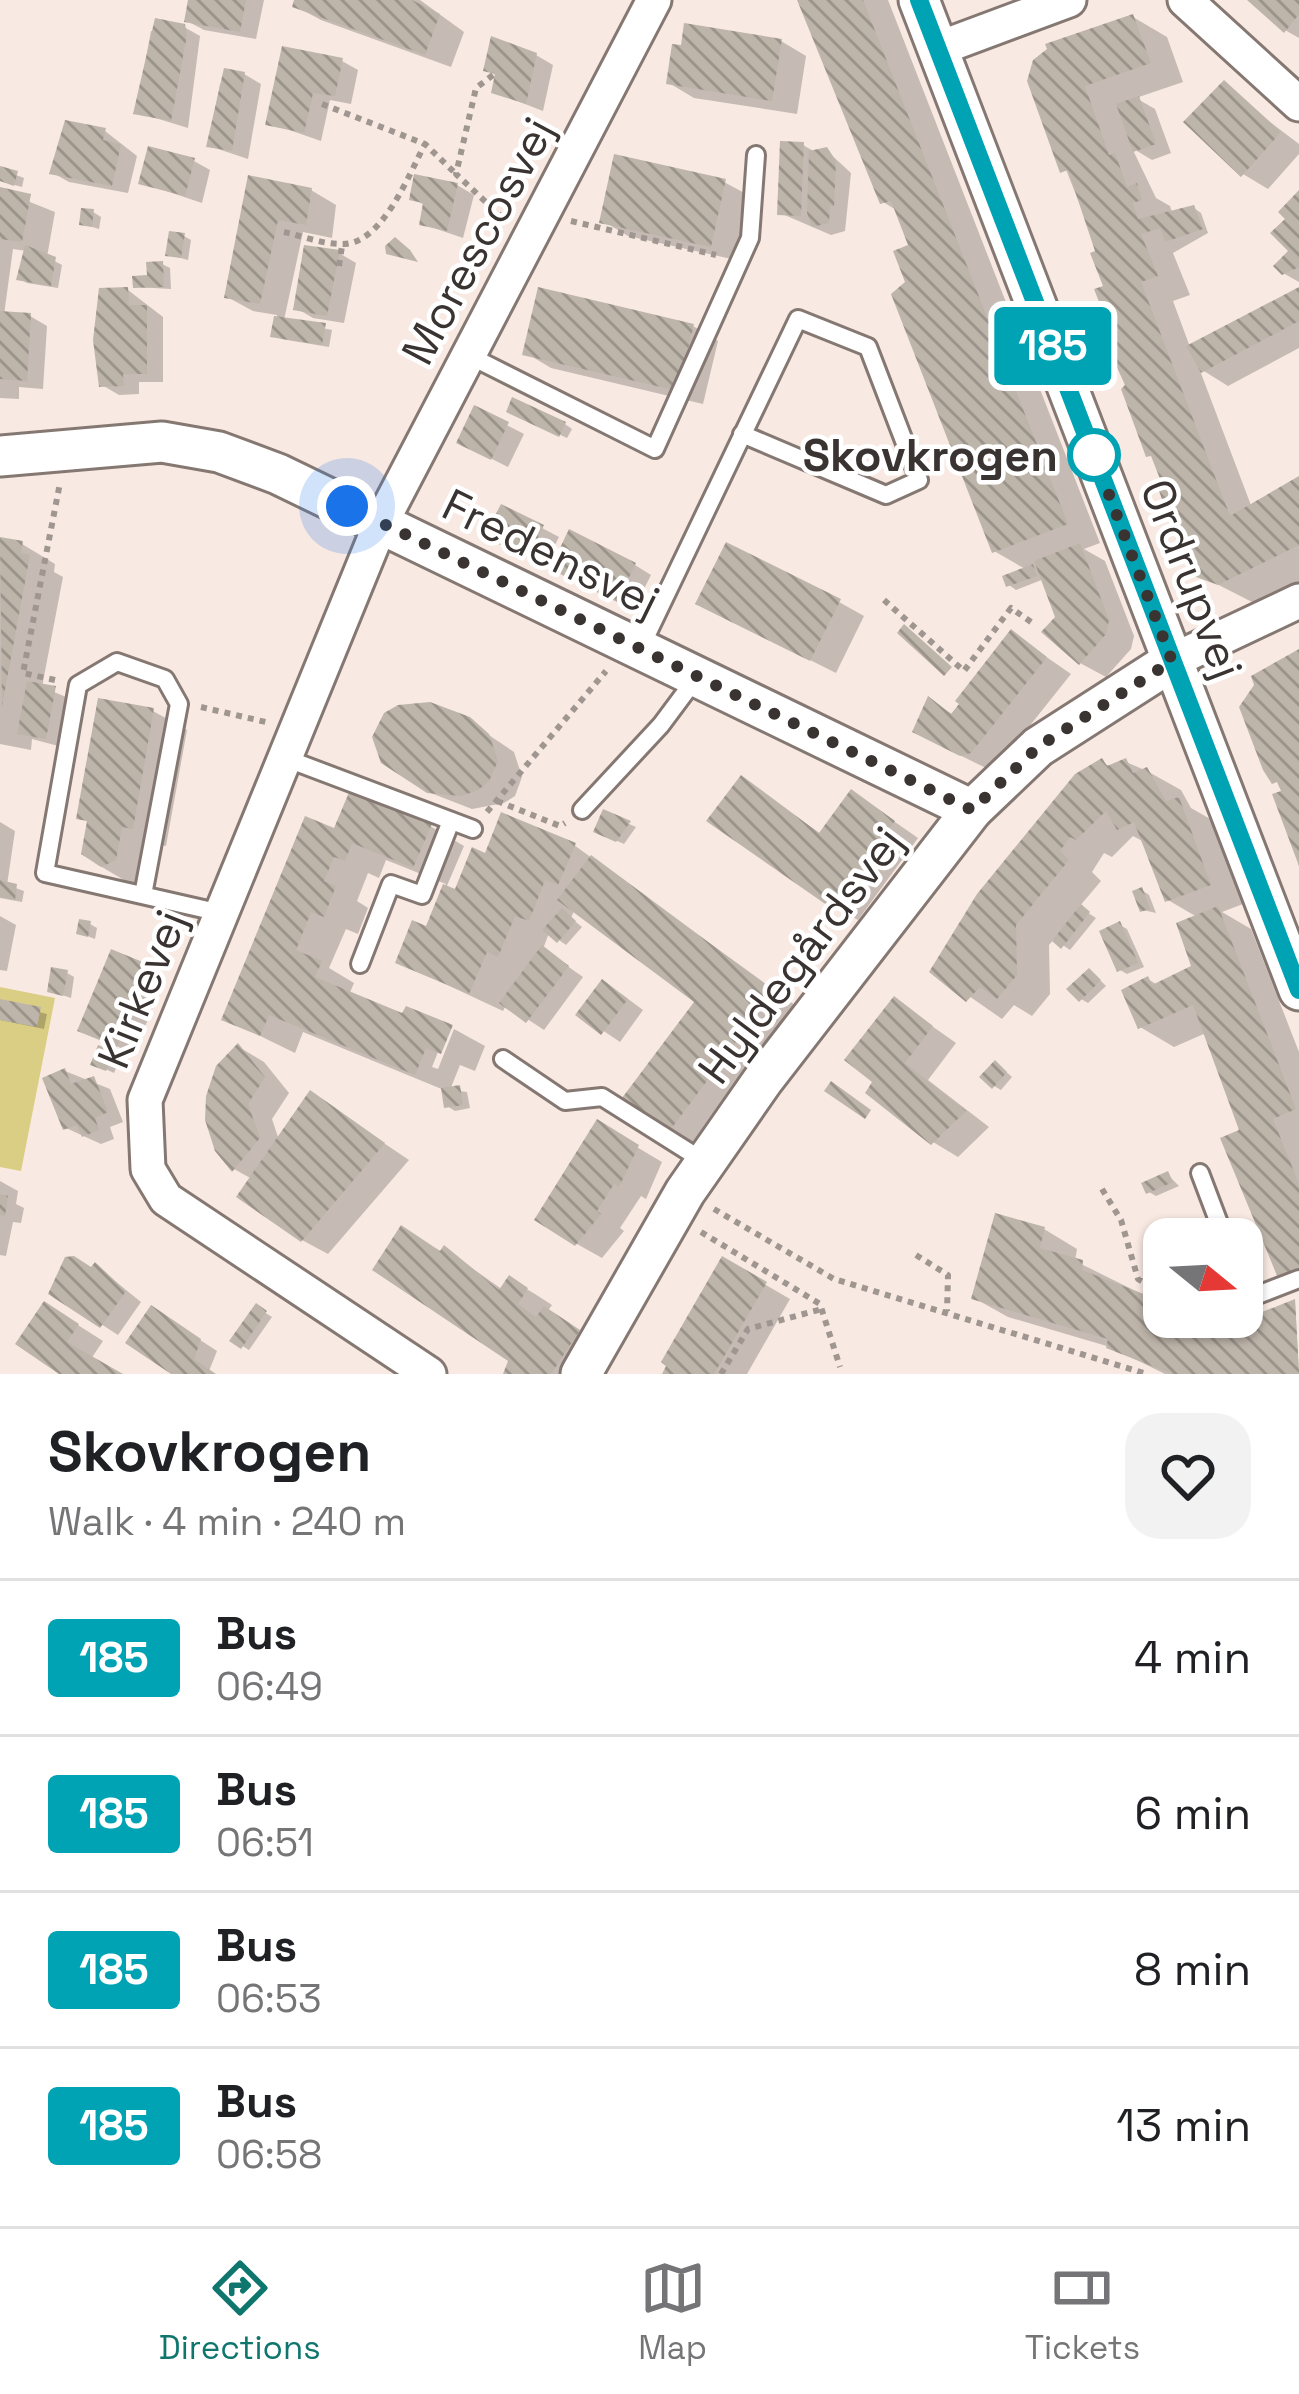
<!DOCTYPE html>
<html lang="en">
<head>
<meta charset="utf-8">
<style>
  body { margin:0; font-family:"Space Grotesk",sans-serif; background:#f2f2f2; color:#202124; height:100vh; display:flex; flex-direction:column; font-size:45px; white-space:nowrap }
  * { box-sizing:border-box; margin:0 }
  p { font-size:39px; color:#757577 }
  .icon { flex:none; width:66px; height:66px; fill:none; stroke:currentColor; stroke-width:2; stroke-linecap:round; stroke-linejoin:round }
  .map { position:relative; height:1374px; overflow:hidden }
  .drawer { display:flex; flex-direction:column; background:#fff; flex:1 }
  .drawer>* { flex:none }
  .badge { padding:0 24px; border-radius:9px; font-size:42px; line-height:78px }
  .needle { width:78px; rotate:108deg }
  .tools { position:absolute; left:1143px; top:1218px; display:grid; gap:24px }
  .tools a { display:grid; place-items:center; width:120px; height:120px; border-radius:24px; background:#fff; box-shadow:0 3px 9px #0004; font-size:60px }
  .you { position:absolute; width:60px; height:60px; margin:-30px; border:9px solid #fff; border-radius:50%; background:#1a73e8; box-shadow:0 0 0 18px #1a73e833 }
  .map>.badge { position:absolute; translate:-50% -50%; box-shadow:0 0 0 6px #fff }
  .round { display:grid; place-items:center; flex:none; width:126px; height:126px; border-radius:36px; background:#f2f2f2 }
  .summary { display:flex; align-items:center; justify-content:space-between; height:204px; padding:0 48px }
  h1 { font-size:57px; font-weight:600; line-height:90px }
  ul { padding:0; list-style:none }
  li { display:flex; align-items:center; gap:36px; height:156px; padding:0 48px; border-top:3px solid #e0e0e0 }
  li div { flex:1 }
  li b { display:block; font-size:45px }
  li em { font-style:normal }
  li .badge { min-width:132px; font-weight:700; text-align:center }
  .dock { display:flex; justify-content:space-around; align-items:center; height:168px; border-top:3px solid #e0e0e0; background:#fff; font-size:33px; color:#757577 }
  .dock a { display:grid; justify-items:center; gap:6px }
  .dock .selected { color:#0f766e }
  .map>svg:first-child { display:block }
</style>
</head>
<body>
<div class="map">
<svg width="1299" height="1374" viewBox="0 0 1299 1374">
  <defs>
    <pattern id="building-back-hatch" width="6" height="6" patternUnits="userSpaceOnUse" patternTransform="scale(3)"><rect width="6" height="6" fill="#beb5aa"/><path d="M-1 5l2 2M0 0l6 6M5-1l2 2" fill="none" stroke="#9b948b"/></pattern>
  </defs>
  <rect width="100%" height="100%" fill="#f8e9e2"/>
  <polygon fill="#dace84" points="0,987 55,998 21,1171 0,1167"/>
  <g fill="#0003">
    <polygon points="188,0 264,0 256,39 204,30 187,21"/>
    <polygon points="297,0 420,0 464,32 451,67 321,20 295,6"/>
    <polygon points="801,0 888,0 1100,543 1084,549 1105,561 1134,636 1131,649 1106,677 1080,663 1044,579 1016,590 1009,585 1027,570 994,551 908,282 911,247 898,211 883,202"/>
    <polygon points="1252,0 1299,0 1299,38 1285,30"/>
    <polygon points="1133,17 1167,37 1183,82 1136,98 1155,109 1171,153 1152,160 1132,148 1156,198 1170,206 1173,215 1194,208 1201,213 1208,233 1173,253 1190,295 1173,301 1190,347 1299,291 1299,348 1228,386 1199,368 1252,508 1299,479 1299,582 1254,603 1199,575 1194,559 1185,554 1111,326 1099,253 1031,81"/>
    <polygon points="184,27 200,36 188,128 136,112 151,31"/>
    <polygon points="781,41 806,56 797,114 694,98 669,83"/>
    <polygon points="536,55 553,65 543,111 494,92 497,76 487,70"/>
    <polygon points="342,61 358,70 351,104 330,100 321,141 269,123"/>
    <polygon points="244,74 261,84 248,159 209,146 220,84"/>
    <polygon points="1221,85 1299,144 1299,154 1268,189 1243,174"/>
    <polygon points="105,131 137,156 128,193 69,182 53,173"/>
    <polygon points="803,145 817,153 826,150 851,173 845,231 831,235 780,213"/>
    <polygon points="194,161 210,170 202,203 142,183"/>
    <polygon points="0,169 24,178 22,187 0,181"/>
    <polygon points="251,178 311,190 336,205 332,238 303,232 284,320 332,330 329,347 281,339 274,335 277,315 253,311 227,297"/>
    <polygon points="724,182 750,196 736,260 628,236 603,221"/>
    <polygon points="457,185 474,195 463,238 422,224 426,206 412,198"/>
    <polygon points="0,190 55,212 47,257 62,265 58,288 27,283 20,279 27,251 13,249 4,315 30,316 47,326 43,389 19,387 19,399 0,398"/>
    <polygon points="1299,195 1299,282 1283,273 1292,251 1289,219"/>
    <polygon points="93,212 101,217 99,229 82,224"/>
    <polygon points="184,236 191,240 188,260 169,255"/>
    <polygon points="306,248 339,253 356,263 344,323 313,318 296,308"/>
    <polygon points="162,264 170,268 171,289 136,287"/>
    <polygon points="128,290 163,317 163,382 139,382 139,394 119,395 102,385 97,372 101,291"/>
    <polygon points="693,326 718,341 703,404 551,368 526,353"/>
    <polygon points="476,409 524,434 508,467 476,451"/>
    <polygon points="517,415 565,424 572,429 567,438"/>
    <polygon points="542,528 559,537 545,565 505,545"/>
    <polygon points="0,540 22,544 55,564 54,572 63,577 42,687 71,699 62,747 32,739 31,750 0,744"/>
    <polygon points="635,565 651,575 634,609 570,577"/>
    <polygon points="839,602 864,616 836,673 724,617"/>
    <polygon points="1012,633 1071,674 997,767 988,769 941,746 930,701 954,715"/>
    <polygon points="153,711 187,730 166,846 155,844 149,879 129,883 95,863 90,823 79,817"/>
    <polygon points="474,725 514,752 522,777 515,796 504,803 472,809 423,790 384,762"/>
    <polygon points="1102,762 1111,767 1126,762 1147,771 1181,790 1191,808 1212,820 1243,904 1222,912 1251,929 1299,1052 1299,1287 1280,1276 1243,1131 1206,1033 1174,1047 1140,1027 1148,979 1159,986 1195,967 1197,917 1168,900 1146,843 1133,836 1112,857 1104,853 1092,872 1101,881 1079,907 1096,918 1070,950 1054,939 1049,945 1050,994 1032,1016 1014,1005 1002,1019 933,971"/>
    <polygon points="742,779 821,834 852,792 918,838 858,920 832,905"/>
    <polygon points="604,813 636,827 624,844 604,835"/>
    <polygon points="0,822 15,831 7,885 24,891 22,902 0,898"/>
    <polygon points="430,826 464,846 446,888 457,893 487,857 574,845 806,1013 703,1150 670,1131 698,1001 575,909 571,918 582,927 566,945 549,933 543,949 583,977 544,1030 506,1005 503,1011 398,962 427,930 446,884 386,860 379,878 368,873 357,901 368,908 358,934 346,929 329,968 354,983 349,995 404,1017 448,1027 432,1067 438,1069 454,1029 485,1046 475,1071 460,1065 450,1090 467,1092 470,1108 455,1111 447,1106 444,1090 303,1032 295,1053 225,1019 336,832"/>
    <polygon points="1142,890 1149,895 1156,913 1143,910"/>
    <polygon points="0,916 16,925 7,971 0,970"/>
    <polygon points="90,924 97,928 95,939 80,933"/>
    <polygon points="1120,925 1127,929 1144,967 1127,974 1120,970"/>
    <polygon points="149,967 165,977 134,1054 81,1030"/>
    <polygon points="67,973 74,977 71,998 50,991"/>
    <polygon points="1096,976 1106,986 1088,1003 1081,999"/>
    <polygon points="620,993 643,1010 620,1042 580,1015"/>
    <polygon points="895,1000 956,1043 928,1080 989,1127 958,1157 933,1142 876,1082"/>
    <polygon points="0,1002 47,1014 44,1029 0,1020"/>
    <polygon points="239,1047 264,1062 289,1093 272,1119 279,1140 311,1094 409,1160 328,1254 302,1240 252,1179 234,1169"/>
    <polygon points="113,1055 120,1059 114,1073 101,1067"/>
    <polygon points="1002,1068 1012,1077 1001,1090 994,1086"/>
    <polygon points="65,1071 110,1089 123,1122 110,1127 114,1139 101,1144 66,1128"/>
    <polygon points="598,1124 662,1162 646,1199 641,1196 620,1228 624,1231 602,1258 577,1244"/>
    <polygon points="1168,1175 1179,1186 1156,1196 1149,1192"/>
    <polygon points="0,1181 18,1191 16,1204 24,1208 21,1223 13,1222 6,1256 0,1255"/>
    <polygon points="1044,1229 1077,1249 1075,1261 1164,1305 1164,1317 1185,1317 1240,1336 1295,1302 1299,1374 1165,1374 1110,1347 1008,1317 974,1298"/>
    <polygon points="445,1249 503,1290 510,1279 535,1294 552,1305 547,1312 604,1347 586,1374 509,1374 512,1360"/>
    <polygon points="723,1260 790,1299 747,1374 666,1374"/>
    <polygon points="96,1266 141,1302 118,1335 53,1293"/>
    <polygon points="256,1307 272,1317 249,1350 233,1340"/>
    <polygon points="168,1319 217,1351 209,1371 214,1374 179,1374"/>
    <polygon points="70,1320 103,1341 91,1359 117,1374 68,1374 20,1343"/>
  </g>
  <g fill="url(#building-back-hatch)">
    <polygon points="188,0 246,0 240,32 184,22"/>
    <polygon points="294,0 412,0 440,14 425,55 292,7"/>
    <polygon points="797,0 863,0 1068,524 992,553 891,294 905,282 893,251 908,245 891,201 880,204"/>
    <polygon points="1247,0 1299,0 1299,14 1284,33"/>
    <polygon points="1133,14 1151,63 1085,86 1109,155 1115,153 1127,187 1137,183 1142,200 1133,203 1138,219 1194,205 1203,229 1165,242 1160,228 1141,234 1158,276 1141,282 1230,516 1299,476 1299,545 1218,585 1196,577 1189,555 1182,556 1158,488 1162,484 1151,456 1146,457 1121,389 1125,385 1099,328 1108,325 1094,289 1103,286 1090,253 1095,251 1068,170 1060,173 1027,81 1033,60 1047,49 1045,44"/>
    <polygon points="155,18 185,24 187,35 171,121 133,114"/>
    <polygon points="684,23 782,39 772,101 666,84 672,44 681,45"/>
    <polygon points="491,36 537,53 526,104 491,93 495,74 483,71"/>
    <polygon points="282,46 343,58 335,96 313,93 304,133 265,125"/>
    <polygon points="224,68 245,72 232,151 206,147"/>
    <polygon points="1224,80 1281,132 1241,177 1183,122"/>
    <polygon points="1139,96 1156,144 1133,152 1116,104"/>
    <polygon points="65,120 106,128 103,140 121,144 112,186 49,174"/>
    <polygon points="780,141 804,142 801,216 777,215"/>
    <polygon points="148,146 195,158 185,196 138,184"/>
    <polygon points="827,147 836,161 834,206 830,206 829,223 812,227 807,213 809,151"/>
    <polygon points="614,154 726,179 711,247 599,223"/>
    <polygon points="0,166 18,171 14,186 0,181"/>
    <polygon points="414,174 458,183 447,231 419,225 423,203 409,200"/>
    <polygon points="248,175 312,188 306,225 278,220 260,304 224,298"/>
    <polygon points="0,187 31,194 22,242 0,239"/>
    <polygon points="1299,190 1299,267 1282,275 1273,266 1288,251 1270,233 1285,219 1278,212"/>
    <polygon points="81,208 94,209 92,227 79,225"/>
    <polygon points="169,231 185,233 181,258 165,256"/>
    <polygon points="395,237 410,250 418,262 386,254 385,246"/>
    <polygon points="25,245 56,257 51,286 16,280"/>
    <polygon points="304,245 340,250 327,316 293,310"/>
    <polygon points="163,261 164,287 133,288 132,276 147,275 146,262"/>
    <polygon points="128,287 129,305 147,305 147,374 123,374 124,386 99,387 93,340 99,288"/>
    <polygon points="538,287 694,324 678,391 522,355"/>
    <polygon points="1299,287 1299,321 1201,373 1186,346"/>
    <polygon points="0,311 31,313 27,381 0,379"/>
    <polygon points="274,316 326,323 322,345 270,337"/>
    <polygon points="512,397 566,422 559,437 506,412"/>
    <polygon points="474,405 509,422 491,460 456,443"/>
    <polygon points="501,504 544,525 528,558 484,537"/>
    <polygon points="569,529 636,563 617,602 550,569"/>
    <polygon points="0,537 23,541 21,553 30,555 2,706"/>
    <polygon points="726,542 841,599 810,661 695,604"/>
    <polygon points="1080,543 1109,620 1106,634 1079,665 1041,632 1055,617 1034,561"/>
    <polygon points="1033,564 1037,576 1006,587 1002,576"/>
    <polygon points="904,624 952,667 944,676 897,633"/>
    <polygon points="1011,629 1047,657 971,753 960,756 912,732 928,696 951,714 959,704 955,701"/>
    <polygon points="1299,649 1299,866 1272,794 1281,791 1277,782 1272,784 1263,770 1239,707 1254,685 1251,676"/>
    <polygon points="27,681 56,686 46,739 17,734"/>
    <polygon points="98,698 154,708 133,829 122,827 116,860 101,867 81,854 87,821 76,819"/>
    <polygon points="430,702 470,717 489,734 498,761 489,781 478,790 461,796 427,793 381,763 372,737 384,713 398,705"/>
    <polygon points="1102,758 1107,766 1126,758 1133,773 1147,767 1166,801 1179,797 1211,885 1165,902 1134,822 1117,830 1106,811 1076,840 1070,837 1060,851 1069,860 1016,925 1017,975 997,999 980,987 966,1002 929,972 977,894 1075,774"/>
    <polygon points="741,775 819,833 851,789 895,821 831,908 706,821"/>
    <polygon points="350,790 432,824 413,868 352,843 345,861 334,857 324,881 336,886 324,917 311,912 296,950 322,961 315,977 402,1013 406,1006 453,1025 441,1054 426,1048 415,1075 269,1015 260,1036 221,1020 305,816 334,828"/>
    <polygon points="603,809 631,821 616,842 593,832"/>
    <polygon points="501,812 576,843 558,885 545,880 529,921 515,916 498,957 487,952 469,994 395,963 412,920 426,926 443,884 455,889 472,847 485,853"/>
    <polygon points="591,855 774,991 668,1133 622,1098 694,1002 557,900"/>
    <polygon points="0,880 17,884 15,900 0,897"/>
    <polygon points="1142,887 1150,909 1140,912 1132,891"/>
    <polygon points="1081,904 1090,912 1061,949 1052,941"/>
    <polygon points="1218,906 1296,1109 1273,1119 1299,1184 1299,1270 1278,1278 1220,1138 1239,1130 1193,1005 1138,1029 1121,990 1148,976 1152,985 1191,966 1176,923"/>
    <polygon points="562,908 576,921 557,943 542,930"/>
    <polygon points="79,919 91,921 88,937 76,934"/>
    <polygon points="1120,921 1138,963 1117,972 1099,931"/>
    <polygon points="542,945 569,966 526,1023 499,1003"/>
    <polygon points="111,949 150,965 117,1047 77,1031"/>
    <polygon points="51,967 68,970 63,996 47,992"/>
    <polygon points="1089,968 1101,980 1079,1002 1066,989"/>
    <polygon points="602,979 628,999 601,1035 575,1015"/>
    <polygon points="894,996 933,1026 905,1063 966,1111 931,1145 865,1093 872,1082 844,1060"/>
    <polygon points="0,999 41,1007 37,1027 0,1020"/>
    <polygon points="238,1043 265,1077 248,1104 260,1138 232,1172 215,1151 205,1120 206,1096 216,1066"/>
    <polygon points="98,1045 115,1052 106,1071 90,1065"/>
    <polygon points="995,1060 1007,1072 992,1089 979,1077"/>
    <polygon points="65,1068 71,1084 94,1076 108,1112 95,1118 99,1130 82,1137 77,1125 63,1130 42,1078"/>
    <polygon points="831,1081 871,1110 865,1119 824,1091"/>
    <polygon points="460,1085 463,1105 444,1108 441,1088"/>
    <polygon points="310,1090 385,1143 301,1242 236,1197"/>
    <polygon points="597,1119 639,1145 619,1187 614,1184 597,1211 601,1214 575,1246 534,1220"/>
    <polygon points="1168,1171 1173,1182 1146,1194 1141,1183"/>
    <polygon points="0,1194 8,1196 5,1216 0,1215"/>
    <polygon points="995,1213 1045,1227 1040,1248 1083,1260 1082,1270 1164,1302 1164,1317 1237,1332 1237,1322 1295,1299 1299,1374 1172,1374 1106,1348 1108,1339 971,1299"/>
    <polygon points="401,1225 440,1251 444,1245 499,1290 509,1275 528,1288 518,1304 536,1317 544,1306 580,1330 551,1374 503,1374 508,1361 372,1270"/>
    <polygon points="74,1256 91,1267 95,1262 126,1291 100,1328 48,1294 65,1257"/>
    <polygon points="722,1256 767,1282 714,1374 662,1374 666,1366 661,1362"/>
    <polygon points="44,1301 79,1324 67,1342 123,1374 59,1374 15,1344"/>
    <polygon points="256,1303 267,1311 241,1349 229,1341"/>
    <polygon points="151,1305 201,1339 194,1359 216,1374 171,1374 125,1343"/>
  </g>
  <g fill="none" stroke-linecap="round" stroke-linejoin="round">
    <g stroke="#857872" stroke-width="22">
      <g id="service">
        <polyline points="470,356 655,449 750,238 756,155"/>
        <polyline points="640,649 798,319 868,347 919,480 886,495 742,434"/>
        <polyline points="285,758 473,829"/>
        <polyline points="582,810 661,725 696,678"/>
        <polyline points="143,895 179,704 165,679 117,662 78,685 45,873 221,913"/>
        <polyline points="360,964 391,884 422,895 451,821"/>
        <polyline points="503,1059 565,1101 602,1097 705,1162"/>
        <polyline points="1200,1173 1225,1239"/>
        <polyline points="1242,1284 1247,1299 1299,1279"/>
      </g>
    </g>
    <g stroke="#857872" stroke-width="39">
      <g id="minor">
        <polyline points="1185,0 1299,104"/>
        <polyline points="940,48 1069,0"/>
        <polyline points="1172,661 1299,601"/>
        <polyline points="429,1374 166,1199 148,1169 145,1100 381,523 654,0"/>
      </g>
    </g>
    <g stroke="#857872" stroke-width="45">
      <g id="tertiary">
        <polyline points="919,0 1299,990"/>
        <polyline points="0,456 162,442 219,452 278,474 972,810"/>
        <polyline points="581,1374 685,1192 763,1080 972,810 1038,747 1172,661"/>
      </g>
    </g>
    <g stroke="#a09691" stroke-width="6" stroke-dasharray="6 6" stroke-linecap="butt">
      <polyline points="493,75 476,88 456,174 505,220"/>
      <polyline points="322,104 425,144 455,173"/>
      <polyline points="571,221 716,255"/>
      <path d="M284 232C302 236 322 244 341 244 382 246 409 174 425 144"/>
      <polyline points="339,266 342,246"/>
      <polyline points="884,600 964,671 1011,608 1034,624"/>
      <polyline points="55,680 23,673 60,483"/>
      <polyline points="201,707 270,723"/>
      <polyline points="497,801 560,826 565,823"/>
      <polyline points="487,812 606,671"/>
      <polyline points="1102,1189 1121,1220 1138,1279 1164,1294"/>
      <polyline points="714,1209 834,1279 1147,1374"/>
      <polyline points="701,1232 820,1304 840,1367"/>
      <polyline points="916,1255 948,1275 947,1311"/>
      <polyline points="721,1374 748,1329 822,1309"/>
    </g>
    <use href="#service" stroke="#fff" stroke-width="16"/>
    <use href="#minor" stroke="#fff" stroke-width="33"/>
    <use href="#tertiary" stroke="#fff" stroke-width="39"/>
  </g>
  <g fill="none" stroke-linecap="round" stroke-linejoin="round">
    <g stroke="#fff" stroke-width="27">
      <polyline id="line" points="919,0 1299,990"/>
    </g>
    <use href="#line" stroke="#00a3b4" stroke-width="18"/>
    <polyline stroke="#393331" stroke-width="12" stroke-dasharray="0 21.6" points="347,506 972,810 1038,747 1172,661 1094,455"/>
  </g>
  <circle fill="#fff" stroke="#00a3b4" stroke-width="6" cx="1094" cy="455" r="24"/>
  <g text-anchor="middle" dominant-baseline="central" stroke-width="9" stroke-linejoin="round" paint-order="stroke">
    <g font-size="45" fill="#393331" stroke="#fff">
      <text transform="translate(478 241) rotate(-62)">Morescosvej</text>
      <text transform="translate(551 553) rotate(26)">Fredensvej</text>
      <text transform="translate(1192 579) rotate(69)">Ordrupvej</text>
      <text transform="translate(801 955) rotate(-53)">Hyldegårdsvej</text>
      <text transform="translate(142 989) rotate(-68)">Kirkevej</text>
    </g>
    <g font-size="45" font-weight="bold" fill="#393331" stroke="#fff" text-anchor="end">
      <text x="1058" y="455">Skovkrogen</text>
    </g>
  </g>
</svg>
<div class="tools">
<a><svg class="needle" viewBox="-14 -14 28 28"><path d="M0-13l5 13h-10z" fill="#e53935"/><path d="M0 13l5-13h-10z" fill="#757577"/></svg></a>
</div>
<div class="you" style="left:347px;top:506px"></div>
<b class="badge" style="left:1053px;top:346px;background:#00a3b4;color:#fff">185</b>
</div>
<section class="drawer">
<div class="summary"><div><h1>Skovkrogen</h1><p>Walk · 4 min · 240 m</p></div><a class="round"><svg class="icon" aria-label="heart" viewBox="0 0 24 24"><path d="M12 20l-8-8c-3-5 5-10 8-4 3-6 11-1 8 4z"/></svg></a></div>
<ul>
<li><span class="badge" style="background:#00a3b4;color:#fff">185</span><div><b>Bus</b><p>06:49</p></div><em>4 min</em></li>
<li><span class="badge" style="background:#00a3b4;color:#fff">185</span><div><b>Bus</b><p>06:51</p></div><em>6 min</em></li>
<li><span class="badge" style="background:#00a3b4;color:#fff">185</span><div><b>Bus</b><p>06:53</p></div><em>8 min</em></li>
<li><span class="badge" style="background:#00a3b4;color:#fff">185</span><div><b>Bus</b><p>06:58</p></div><em>13 min</em></li>
</ul>
</section>
<nav class="dock">
<a class="selected"><svg class="icon" aria-label="directions" viewBox="0 0 24 24"><path d="M12 3l9 9-9 9-9-9zM9 14v-3h6M13 9l2 2-2 2"/></svg>Directions</a>
<a><svg class="icon" aria-label="map" viewBox="0 0 24 24"><path d="M3 6l6-2 6 2 6-2v14l-6 2-6-2-6 2zM9 4v14M15 6v14"/></svg>Map</a>
<a><svg class="icon" aria-label="tickets" viewBox="0 0 24 24"><path d="M3 7h18v10H3zM15 7v10"/></svg>Tickets</a>
</nav>
</body>
</html>
